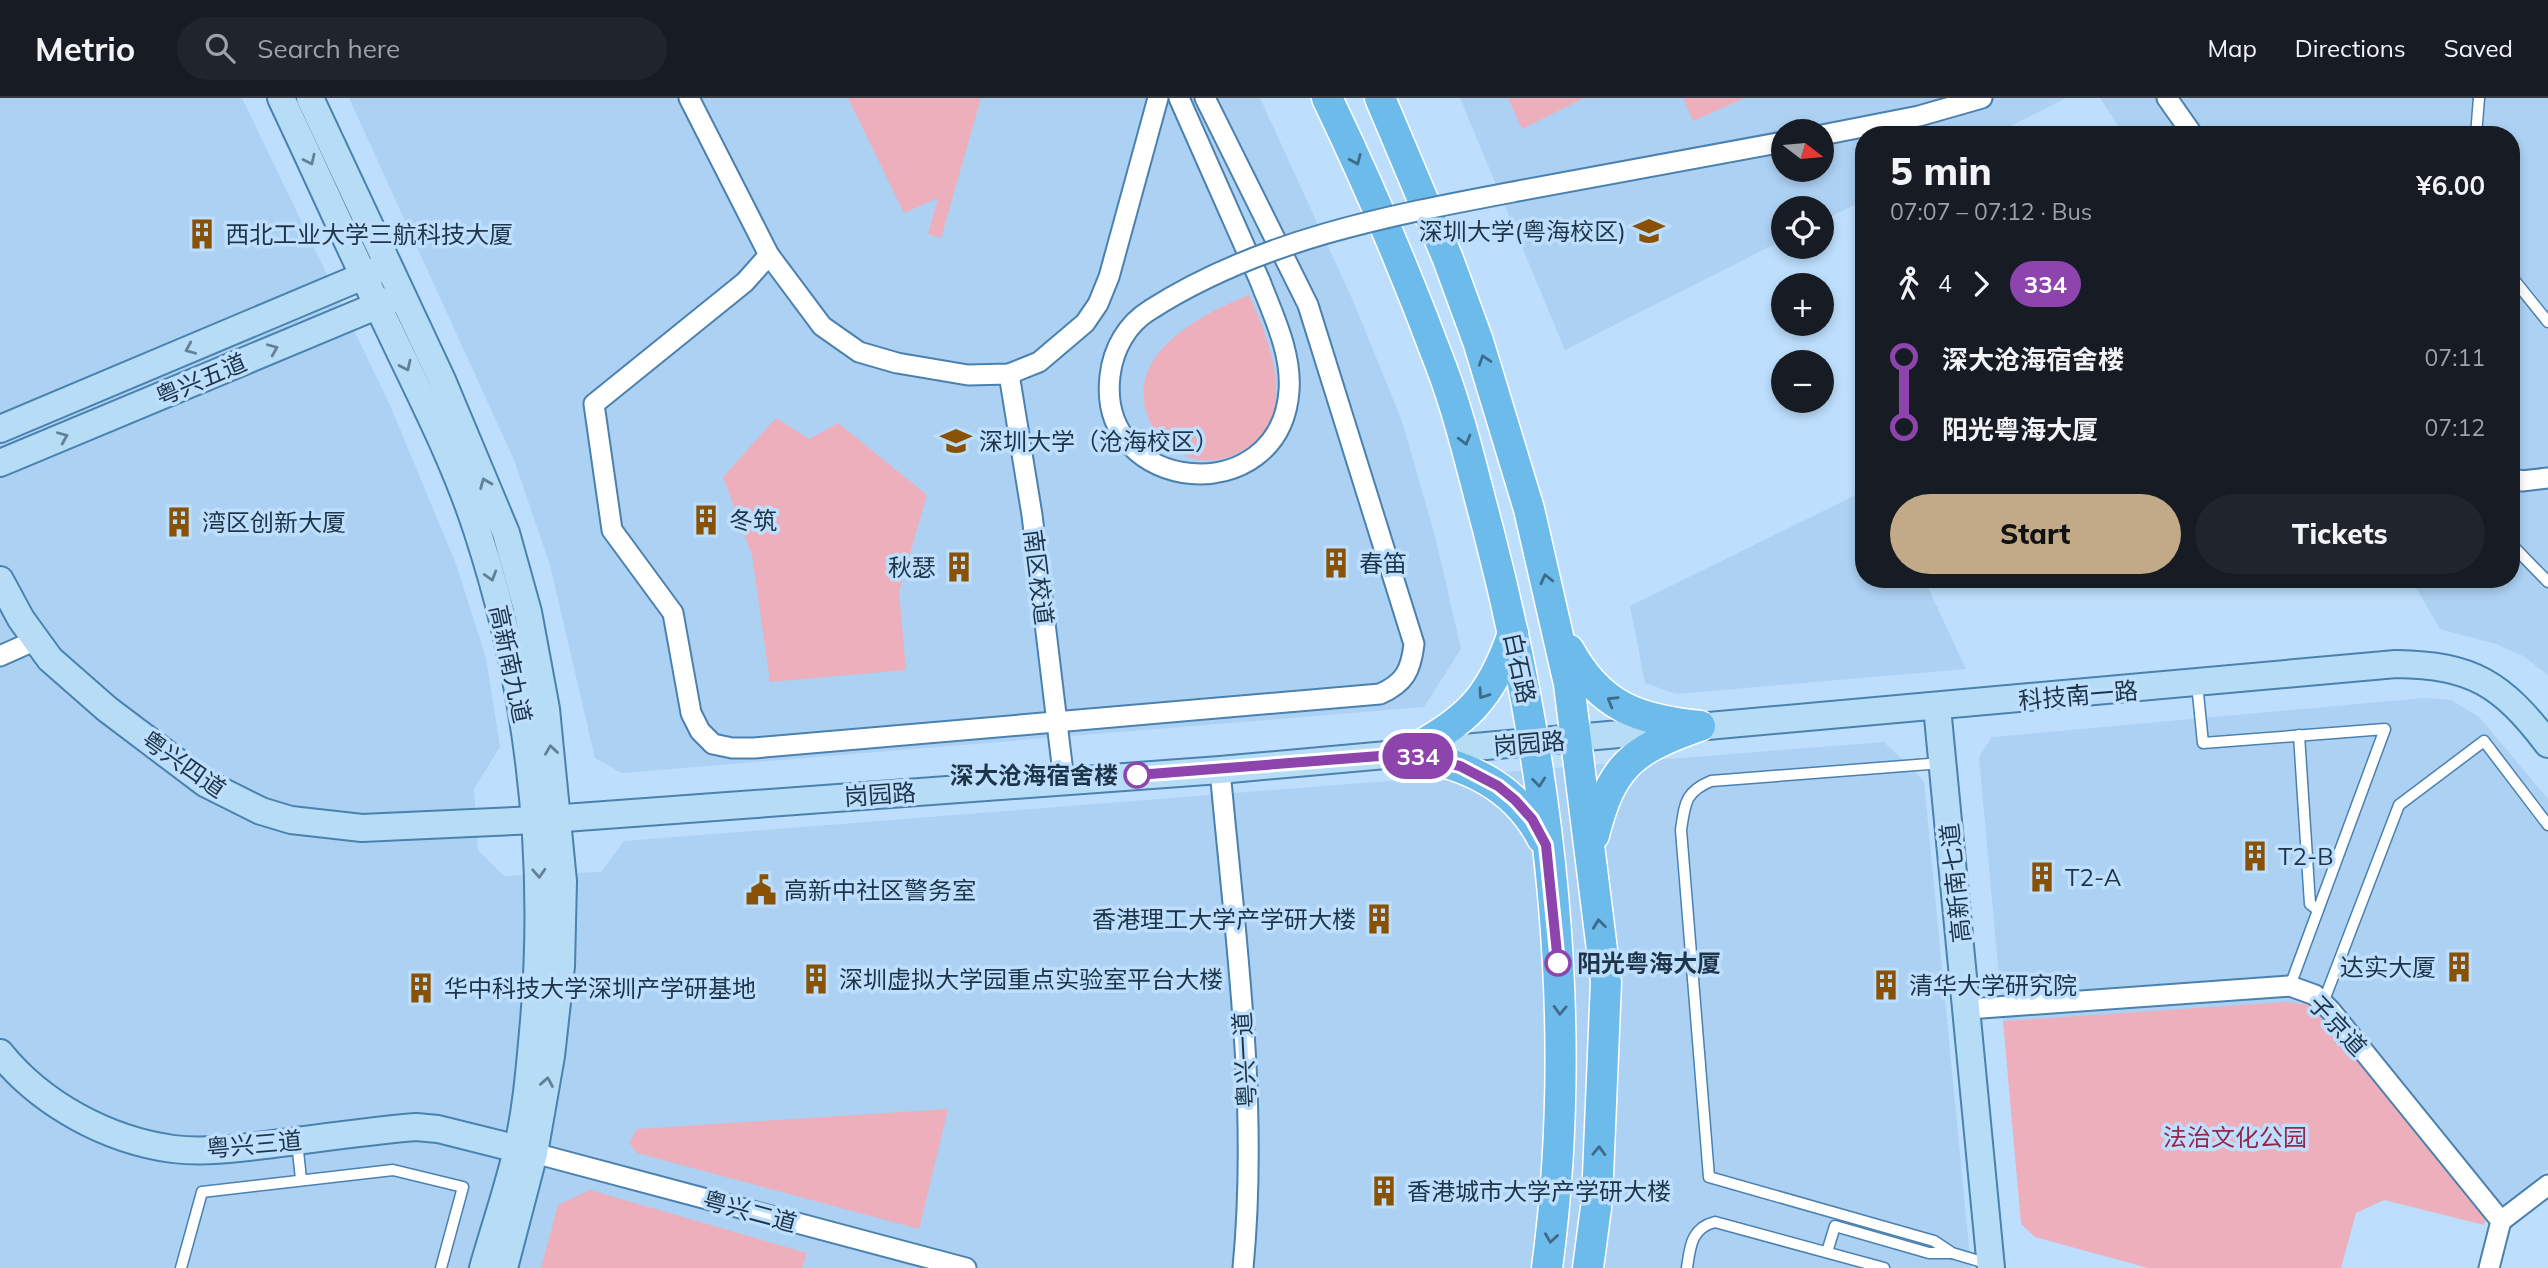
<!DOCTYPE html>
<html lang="en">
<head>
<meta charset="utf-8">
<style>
  body { margin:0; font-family:Mulish,"Noto Sans SC",sans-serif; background:#20242c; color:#f1f3f6; height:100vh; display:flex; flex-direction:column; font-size:26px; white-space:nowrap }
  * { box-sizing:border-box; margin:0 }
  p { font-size:23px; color:#9ea1a6 }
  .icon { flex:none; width:38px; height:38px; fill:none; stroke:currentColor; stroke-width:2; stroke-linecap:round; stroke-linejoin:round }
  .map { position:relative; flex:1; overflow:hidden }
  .side { position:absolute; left:1855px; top:28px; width:665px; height:462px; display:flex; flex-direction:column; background:#171b24; border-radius:28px; box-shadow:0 4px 10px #0003 }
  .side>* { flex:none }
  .badge { padding:0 14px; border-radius:23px; font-size:24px; line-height:46px }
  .needle { width:46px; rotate:106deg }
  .tools { position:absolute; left:1771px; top:21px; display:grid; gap:14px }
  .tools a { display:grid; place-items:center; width:63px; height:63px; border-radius:50%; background:#171b24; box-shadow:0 4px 10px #0003; font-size:35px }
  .map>.badge { position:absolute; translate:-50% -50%; box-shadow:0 0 0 4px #fff }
  .legs { display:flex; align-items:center; gap:10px; height:77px; padding:0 35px; font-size:23px }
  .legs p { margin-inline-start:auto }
  .headline { display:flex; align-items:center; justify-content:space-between; height:119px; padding:0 35px }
  h1 { font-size:38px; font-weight:800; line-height:52px }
  .action { display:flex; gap:14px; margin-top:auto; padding:14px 35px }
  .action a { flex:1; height:80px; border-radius:42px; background:#c2aa89; color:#111; font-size:28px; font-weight:800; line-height:80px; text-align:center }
  .action a+a { background:#20242c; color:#f1f3f6 }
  ul { padding:0 35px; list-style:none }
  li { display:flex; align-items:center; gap:24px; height:70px; font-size:26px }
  li i { display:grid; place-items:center; width:10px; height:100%; margin:0 9px; background:currentColor }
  li i::after { content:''; width:18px; height:18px; margin:-9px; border:5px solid; border-radius:50%; background:#171b24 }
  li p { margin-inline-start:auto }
  li:first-child i { background:linear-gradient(#0000 50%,currentColor 0) }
  li:last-child i { background:linear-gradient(currentColor 50%,#0000 0) }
  header { display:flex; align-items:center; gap:42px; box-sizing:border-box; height:98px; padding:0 35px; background:#171b24; border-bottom:2px solid #363941 }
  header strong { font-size:33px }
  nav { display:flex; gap:38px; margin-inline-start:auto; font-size:24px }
  .search { width:490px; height:63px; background:#20242c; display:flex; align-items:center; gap:18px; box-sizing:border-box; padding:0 24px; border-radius:38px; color:#9ea1a6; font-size:26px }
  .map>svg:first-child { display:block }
</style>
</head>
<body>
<header>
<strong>Metrio</strong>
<div class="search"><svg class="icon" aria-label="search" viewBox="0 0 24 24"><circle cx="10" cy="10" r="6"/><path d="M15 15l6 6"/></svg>Search here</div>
<nav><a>Map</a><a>Directions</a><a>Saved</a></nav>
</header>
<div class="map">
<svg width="2548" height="1170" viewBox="0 0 2548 1170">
  <rect width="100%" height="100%" fill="#bddffd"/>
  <g fill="#add1f3" fill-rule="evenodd">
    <polygon points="0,0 242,0 390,307 456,466 486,560 500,649 474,691 478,752 504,778 601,774 624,743 1884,644 1924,683 1971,1170 0,1170"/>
    <polygon points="349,0 1260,0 1354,205 1402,323 1436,442 1461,551 1424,609 622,675 595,660 550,467 514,362"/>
    <path d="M1460 0H2066L1993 37H1864V102L1822 123V110H1783V142L1565 252ZM1783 33H1822V72H1783Z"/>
    <polygon points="2100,0 2548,0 2548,577 2523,558 2496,546 2440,531 2411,481 2511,481 2511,37 2124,37"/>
    <polygon points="1864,393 1864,481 1924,481 1966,571 1676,596 1645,585 1630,508"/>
    <polygon points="2424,600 2451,602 2479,619 2548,701 2548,1071 2486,1120 2317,912 2300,905 2003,923 1979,659 1992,639"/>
  </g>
  <g fill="#edafbc">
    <polygon points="848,0 981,0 941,140 928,136 938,100 904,115"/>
    <polygon points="1508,0 1584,0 1522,31"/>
    <polygon points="1683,0 1745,0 1693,23"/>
    <path d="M1249 197C1269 242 1301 318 1244 352 1227 362 1207 366 1188 359 1169 353 1155 338 1148 319 1124 255 1202 216 1249 197Z"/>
    <polygon points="776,320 809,341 838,325 927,397 899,494 906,572 770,584 752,457 723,379"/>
    <polygon points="2286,904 2311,907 2317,912 2486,1120 2484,1127 2384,1102 2356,1115 2341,1170 2148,1170 2035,1139 2021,1126 2003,923"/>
    <polygon points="948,1011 919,1131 637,1055 629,1045 637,1031"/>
    <polygon points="590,1092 807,1155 802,1170 541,1170 558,1107"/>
  </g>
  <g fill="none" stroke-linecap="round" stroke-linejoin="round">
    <g stroke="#4a81af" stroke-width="13">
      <g id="lane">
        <polyline points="2476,37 2479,0"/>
        <polyline points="2511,178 2548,224"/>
        <polyline points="2511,446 2548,484"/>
        <polyline points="2197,586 2203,645 2385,631 2290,888"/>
        <polyline points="2299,637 2310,806 2318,812"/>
        <path d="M1942 665 1711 683C1685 694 1685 705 1681 732L1709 1079 1934 1143 1952 1155 1989 1166"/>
        <polyline points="2323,905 2399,707 2484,643 2548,727"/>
        <polyline points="297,1044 301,1081"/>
        <polyline points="1827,1154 1835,1128 1929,1155 1951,1155"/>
        <polyline points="181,1170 202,1094 393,1072 463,1089 441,1170"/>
        <path d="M1687 1170C1690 1149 1691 1130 1715 1124L1884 1170"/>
      </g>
    </g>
    <g stroke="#4a81af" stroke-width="23">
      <g id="street">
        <polyline points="689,0 769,157 822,228 859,254 897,265 968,277 1009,276 1039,264 1085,225 1098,206 1109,179 1158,0"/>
        <polyline points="1179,0 1260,183"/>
        <polyline points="2167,0 2193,37"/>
        <polyline points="1822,37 1919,18 1982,0"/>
        <path d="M769 157 745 184 594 306 612 432 673 515 691 615 700 633 713 646 732 650H754L1380 596C1405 585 1411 572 1414 546L1308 207 1205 0"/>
        <polyline points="1009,276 1032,417 1064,683"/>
        <polyline points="2511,380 2522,383 2548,380"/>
        <polyline points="0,558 36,542"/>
        <path d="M1220 672C1235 837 1259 1004 1243 1170"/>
        <polyline points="1968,911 2290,888 2315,897 2331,913 2501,1123 2489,1170"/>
        <polyline points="534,1055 966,1170"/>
        <polyline points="2501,1123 2548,1087"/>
      </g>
    </g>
    <g stroke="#4a81af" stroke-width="30">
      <g id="secondary">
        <path d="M281 0C317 76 351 153 388 229 419 295 454 361 477 432 529 591 548 756 534 923 530 966 527 1010 517 1052 508 1091 494 1131 483 1170"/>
        <polyline points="310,0 442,282 506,435 528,514 546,611 563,783 561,868 551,958 534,1055 504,1170"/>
        <polyline points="0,331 380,171"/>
        <polyline points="0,365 393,201"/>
        <path d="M0 482 21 521 50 561 107 611 205 685 261 713 291 722 362 730 537 722 1220 672 2396 566C2473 567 2502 586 2548 646"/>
        <polyline points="1937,609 1991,1170"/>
        <path d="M0 955C41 1006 107 1042 173 1051 206 1055 240 1050 273 1046 321 1040 368 1033 416 1029L438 1031 534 1055"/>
      </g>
    </g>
    <g stroke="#fff" stroke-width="33">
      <g id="primary">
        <path d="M1327 0C1369 87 1407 177 1441 268 1461 321 1473 376 1488 431 1550 669 1580 925 1547 1170"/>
        <polyline points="1380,0 1448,161 1478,243 1529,411 1569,586 1606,884 1597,1102 1588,1170"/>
        <path d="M1569 552C1600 609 1639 622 1700 628"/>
        <path d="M1405 656C1464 665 1514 686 1542 740"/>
        <path d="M1405 656C1466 623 1490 603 1513 535"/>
        <path d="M1594 737C1611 670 1630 653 1694 630"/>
      </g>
    </g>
    <use href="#lane" stroke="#fff" stroke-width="10"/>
    <use href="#street" stroke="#fff" stroke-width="19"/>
    <use href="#secondary" stroke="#b6ddf5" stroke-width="26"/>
    <use href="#primary" stroke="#6dbbeb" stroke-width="30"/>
    <g stroke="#4a81af" stroke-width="23" stroke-linecap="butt">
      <path id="street-bridge" d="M1260 183C1273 217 1292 255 1289 293 1280 414 1096 397 1110 278 1113 251 1127 226 1150 212 1261 141 1391 117 1518 93 1607 77 1695 60 1783 44"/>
    </g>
    <use href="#street-bridge" stroke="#fff" stroke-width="19"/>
  </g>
  <defs><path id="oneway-chevron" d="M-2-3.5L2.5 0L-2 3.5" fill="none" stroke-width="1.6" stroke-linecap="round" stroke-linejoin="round" transform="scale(1.75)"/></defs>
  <g stroke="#628196">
    <use href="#oneway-chevron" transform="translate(310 62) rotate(65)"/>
    <use href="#oneway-chevron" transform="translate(190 251) rotate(157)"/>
    <use href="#oneway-chevron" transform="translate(273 251) rotate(-23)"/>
    <use href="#oneway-chevron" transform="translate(406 268) rotate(65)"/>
    <use href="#oneway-chevron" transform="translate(63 339) rotate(-23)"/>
    <use href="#oneway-chevron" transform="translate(485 385) rotate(-112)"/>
    <use href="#oneway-chevron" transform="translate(491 478) rotate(73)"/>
    <use href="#oneway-chevron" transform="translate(551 652) rotate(-98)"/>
    <use href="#oneway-chevron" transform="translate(539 775) rotate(87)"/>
    <use href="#oneway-chevron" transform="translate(547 984) rotate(-80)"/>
  </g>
  <g stroke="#3e6b8a">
    <use href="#oneway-chevron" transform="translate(1356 62) rotate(66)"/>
    <use href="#oneway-chevron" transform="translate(1484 262) rotate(-108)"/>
    <use href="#oneway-chevron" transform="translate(1465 342) rotate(75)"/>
    <use href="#oneway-chevron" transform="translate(1546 481) rotate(-104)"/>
    <use href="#oneway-chevron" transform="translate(1483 596) rotate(125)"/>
    <use href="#oneway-chevron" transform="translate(1612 603) rotate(-149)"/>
    <use href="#oneway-chevron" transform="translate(1539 684) rotate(84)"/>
    <use href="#oneway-chevron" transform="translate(1599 826) rotate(-97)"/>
    <use href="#oneway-chevron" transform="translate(1560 912) rotate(92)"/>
    <use href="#oneway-chevron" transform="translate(1599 1053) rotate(-88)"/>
    <use href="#oneway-chevron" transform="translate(1551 1140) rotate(98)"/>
  </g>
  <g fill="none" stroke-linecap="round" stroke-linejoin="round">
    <g stroke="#fff" stroke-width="16">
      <polyline id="line-1" points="1137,677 1405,656 1460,668 1498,688 1515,702 1532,721 1546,747 1558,865"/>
    </g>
    <use href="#line-1" stroke="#8e44ad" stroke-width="10"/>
  </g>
  <defs>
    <g id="university-bare" transform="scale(2.415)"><path d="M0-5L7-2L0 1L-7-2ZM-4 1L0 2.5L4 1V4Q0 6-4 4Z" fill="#895103" stroke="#bddffd" stroke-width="2.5" paint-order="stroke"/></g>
    <g id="building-bare" transform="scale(2.415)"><path d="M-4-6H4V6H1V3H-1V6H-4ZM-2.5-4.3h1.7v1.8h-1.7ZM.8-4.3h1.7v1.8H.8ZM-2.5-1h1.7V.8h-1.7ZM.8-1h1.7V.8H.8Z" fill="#895103" stroke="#bddffd" stroke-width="2.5" paint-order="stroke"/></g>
    <g id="civic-bare" transform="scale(2.415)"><path d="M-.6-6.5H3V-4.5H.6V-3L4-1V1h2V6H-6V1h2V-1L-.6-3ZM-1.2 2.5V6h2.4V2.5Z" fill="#895103" stroke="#bddffd" stroke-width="2.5" paint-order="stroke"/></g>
  </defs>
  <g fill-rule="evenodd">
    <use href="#university-bare" x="1649" y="133"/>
    <use href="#building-bare" x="202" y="136"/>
    <use href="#university-bare" x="956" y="343"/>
    <use href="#building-bare" x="706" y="422"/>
    <use href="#building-bare" x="179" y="424"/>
    <use href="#building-bare" x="1336" y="465"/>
    <use href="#building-bare" x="959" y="469"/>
    <use href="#building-bare" x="2255" y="758"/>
    <use href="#building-bare" x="2042" y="779"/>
    <use href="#civic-bare" x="761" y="792"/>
    <use href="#building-bare" x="1379" y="821"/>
    <use href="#building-bare" x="2459" y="869"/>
    <use href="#building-bare" x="816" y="881"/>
    <use href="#building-bare" x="1886" y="887"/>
    <use href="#building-bare" x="421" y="890"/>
    <use href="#building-bare" x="1384" y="1093"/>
  </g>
  <g fill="#fff" stroke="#8e44ad" stroke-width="3.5">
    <circle cx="1137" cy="677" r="12"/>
    <circle cx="1558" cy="865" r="12"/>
  </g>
  <g text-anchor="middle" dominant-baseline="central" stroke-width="7" stroke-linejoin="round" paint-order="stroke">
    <g font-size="24" fill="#1e3549" stroke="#bddffd" text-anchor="start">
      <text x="1626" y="133" text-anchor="end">深圳大学(粤海校区)</text>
      <text x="225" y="136">西北工业大学三航科技大厦</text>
      <text x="979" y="343">深圳大学（沧海校区）</text>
      <text x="729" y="422">冬筑</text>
      <text x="202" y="424">湾区创新大厦</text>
      <text x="1359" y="465">春笛</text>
      <text x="936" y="469" text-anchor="end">秋瑟</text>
      <text x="2278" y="758">T2-B</text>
      <text x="2065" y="779">T2-A</text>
      <text x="784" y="792">高新中社区警务室</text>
      <text x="1356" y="821" text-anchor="end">香港理工大学产学研大楼</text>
      <text x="2436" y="869" text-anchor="end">达实大厦</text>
      <text x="839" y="881">深圳虚拟大学园重点实验室平台大楼</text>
      <text x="1909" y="887">清华大学研究院</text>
      <text x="444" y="890">华中科技大学深圳产学研基地</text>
      <text x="1407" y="1093">香港城市大学产学研大楼</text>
    </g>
    <g font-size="24" fill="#1e3549" stroke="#bddffd">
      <text transform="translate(201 281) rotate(-23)">粤兴五道</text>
      <text transform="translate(1039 479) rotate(83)">南区校道</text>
      <text transform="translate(511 566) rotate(78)">高新南九道</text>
      <text transform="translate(1520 570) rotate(78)">白石路</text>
      <text transform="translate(2078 597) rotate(-5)">科技南一路</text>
      <text transform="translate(1529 645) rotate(-5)">岗园路</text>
      <text transform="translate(184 666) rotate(35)">粤兴四道</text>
      <text transform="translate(880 696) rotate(-4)">岗园路</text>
      <text transform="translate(1955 785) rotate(-96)">高新南七道</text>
      <text transform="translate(2338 927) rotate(47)">子京道</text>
      <text transform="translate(1244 962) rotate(-93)">粤兴一道</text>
      <text transform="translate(254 1046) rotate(-5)">粤兴三道</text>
      <text transform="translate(750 1113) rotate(15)">粤兴二道</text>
    </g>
    <g font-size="24" font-weight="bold" fill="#1e3549" stroke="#bddffd" text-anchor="end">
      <text x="1118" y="677">深大沧海宿舍楼</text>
      <text x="1577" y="865" text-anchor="start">阳光粤海大厦</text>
    </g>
    <g font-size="24" fill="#95274c" stroke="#bddffd">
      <text x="2235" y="1039">法治文化公园</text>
    </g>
  </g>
</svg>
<div class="tools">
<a><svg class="needle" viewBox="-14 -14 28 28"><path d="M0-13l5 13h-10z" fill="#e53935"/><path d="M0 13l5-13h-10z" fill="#9ea1a6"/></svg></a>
<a><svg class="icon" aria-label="locate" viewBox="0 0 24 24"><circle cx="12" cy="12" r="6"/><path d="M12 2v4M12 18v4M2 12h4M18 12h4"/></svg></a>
<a>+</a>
<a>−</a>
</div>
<b class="badge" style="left:1418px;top:658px;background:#8e44ad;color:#fff">334</b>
<section class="side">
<div class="headline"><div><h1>5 min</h1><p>07:07 – 07:12 · Bus</p></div><b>¥6.00</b></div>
<div class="legs"><svg class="icon" aria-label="walk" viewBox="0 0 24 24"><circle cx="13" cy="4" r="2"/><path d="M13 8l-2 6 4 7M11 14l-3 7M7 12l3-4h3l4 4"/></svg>4<svg class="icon" aria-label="forward" viewBox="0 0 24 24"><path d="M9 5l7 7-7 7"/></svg><b class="badge" style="background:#8e44ad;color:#fff">334</b></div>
<ul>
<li><i style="color:#8e44ad"></i><b>深大沧海宿舍楼</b><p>07:11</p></li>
<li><i style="color:#8e44ad"></i><b>阳光粤海大厦</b><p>07:12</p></li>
</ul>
<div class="action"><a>Start</a><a>Tickets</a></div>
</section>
</div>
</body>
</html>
